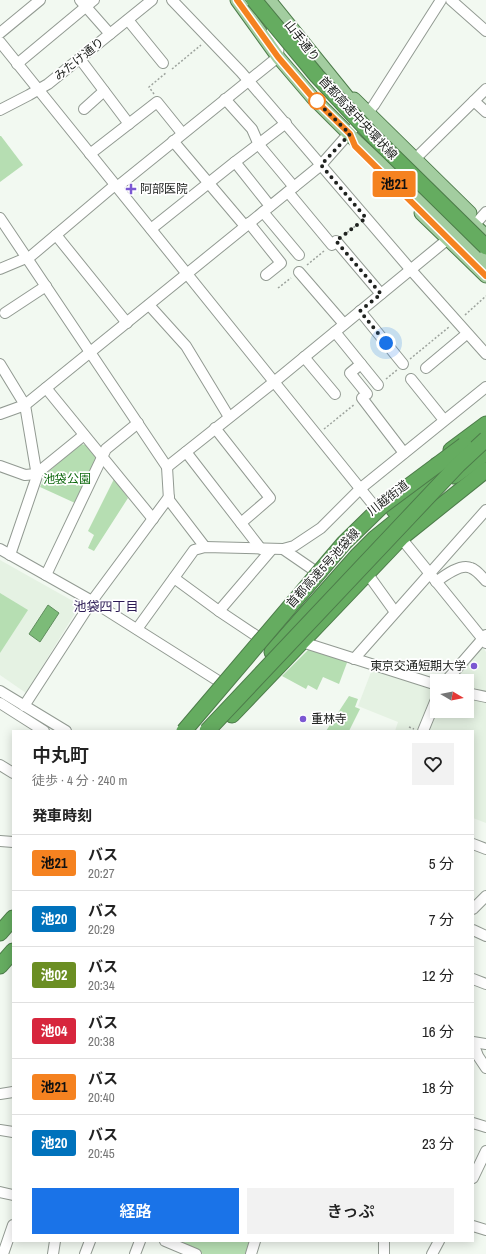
<!DOCTYPE html>
<html lang="ja">
<head>
<meta charset="utf-8">
<style>
  body { margin:0; font-family:"Archivo Narrow","Noto Sans JP",sans-serif; background:#f2f2f2; color:#222; height:100vh; display:flex; flex-direction:column; font-size:15px; white-space:nowrap }
  * { box-sizing:border-box; margin:0 }
  p { font-size:13px; color:#767676 }
  .icon { flex:none; width:22px; height:22px; fill:none; stroke:currentColor; stroke-width:2; stroke-linecap:round; stroke-linejoin:round }
  .map { position:relative; flex:1; overflow:hidden }
  .drawer { position:absolute; left:12px; top:730px; width:462px; height:512px; display:flex; flex-direction:column; background:#fff; border-radius:0px; box-shadow:0 2px 10px #0003 }
  .drawer>* { flex:none }
  .badge { padding:0 8px; border-radius:3px; font-size:14px; line-height:26px }
  .needle { width:26px; rotate:100deg }
  .fabs { position:absolute; left:430px; top:674px; display:grid; gap:8px }
  .fabs a { display:grid; place-items:center; width:44px; height:44px; border-radius:0px; background:#fff; box-shadow:0 2px 10px #0003; font-size:20px }
  .you { position:absolute; width:20px; height:20px; margin:-10px; border:3px solid #fff; border-radius:50%; background:#1a73e8; box-shadow:0 0 0 6px #1a73e833 }
  .map>.badge { position:absolute; translate:-50% -50%; box-shadow:0 0 0 2px #fff }
  h2 { padding:0 20px; font-size:15px; line-height:36px }
  .round { display:grid; place-items:center; flex:none; width:42px; height:42px; border-radius:0px; background:#f2f2f2 }
  .summary { display:flex; align-items:center; justify-content:space-between; height:68px; padding:0 20px }
  h1 { font-size:19px; font-weight:600; line-height:30px }
  .button { display:flex; gap:8px; margin-top:auto; padding:8px 20px }
  .button a { flex:1; height:46px; border-radius:0px; background:#1a73e8; color:#fff; font-size:16px; font-weight:600; line-height:46px; text-align:center }
  .button a+a { background:#f2f2f2; color:#222 }
  ul { padding:0; list-style:none }
  li { display:flex; align-items:center; gap:12px; height:56px; padding:0 20px; border-top:1px solid #e0e0e0 }
  li div { flex:1 }
  li b { display:block; font-size:15px }
  li em { font-style:normal }
  li .badge { min-width:44px; font-weight:700; text-align:center }
  .map>svg:first-child { display:block }
</style>
</head>
<body>
<div class="map">
<svg width="486" height="1254" viewBox="0 0 486 1254">
  <rect width="100%" height="100%" fill="#f2f9f1"/>
  <g fill="#e5f2e3">
    <polygon points="0,560 80,605 26,693 0,675"/>
    <polygon points="481,645 486,652 486,693 467,690 467,681 450,681"/>
    <polygon points="373,667 436,687 418,731 395,731 398,722 358,706"/>
    <polygon points="467,697 486,701 486,823 473,818 473,731 425,731 437,703 437,711 467,711"/>
  </g>
  <g fill="#b6deb2">
    <polygon points="0,136 1,136 23,165 0,182"/>
    <polygon points="80,444 87,445 98,458 75,503 40,487 47,473"/>
    <polygon points="114,479 128,498 94,551 88,548 94,535 88,531"/>
    <polygon points="0,593 28,610 0,653"/>
    <polygon points="311,647 348,660 339,684 323,677 317,690 308,685 306,689 282,676"/>
    <polygon points="349,696 358,699 355,707 360,709 349,731 326,731"/>
    <polygon points="173,1241 252,1241 248,1254 203,1254"/>
  </g>
  <polygon fill="#7cbb78" stroke="#608d5e" points="48,605 59,613 40,642 29,634"/>
  <g fill="none" stroke-linecap="round" stroke-linejoin="round">
    <g stroke="#929a92" stroke-width="12">
      <g id="minor">
        <polyline points="80,0 110,34"/>
        <polyline points="172,0 241,72 411,270 486,354"/>
        <polyline points="451,0 486,31"/>
        <polyline points="128,20 163,63"/>
        <polyline points="0,33 40,0"/>
        <polyline points="0,42 375,507"/>
        <polyline points="80,59 129,124"/>
        <polyline points="17,64 94,0"/>
        <polyline points="225,99 252,129 259,145 294,187"/>
        <polyline points="474,101 486,112"/>
        <polyline points="84,109 104,91"/>
        <polyline points="0,110 29,95 48,84 152,0"/>
        <polyline points="173,141 245,226"/>
        <polyline points="90,154 157,102 182,133"/>
        <polyline points="416,158 486,89"/>
        <polyline points="117,187 278,57 279,39 272,30"/>
        <polyline points="288,192 332,245 336,241 381,294"/>
        <polyline points="270,206 235,162 286,123"/>
        <polyline points="263,212 299,255"/>
        <polyline points="0,218 167,467 169,500 205,547"/>
        <polyline points="478,221 486,212"/>
        <polyline points="249,223 281,263 266,275"/>
        <polyline points="151,229 235,162"/>
        <polyline points="56,235 127,323"/>
        <polyline points="0,269 31,256 115,185"/>
        <polyline points="299,272 344,324"/>
        <polyline points="149,305 186,346 229,417"/>
        <polyline points="360,311 403,364"/>
        <polyline points="5,313 46,286"/>
        <polyline points="335,332 378,385"/>
        <polyline points="304,357 335,394"/>
        <polyline points="0,364 25,405 37,476 10,555"/>
        <polyline points="361,364 350,373 367,394"/>
        <polyline points="426,368 463,337"/>
        <polyline points="411,379 444,420"/>
        <polyline points="46,388 153,519"/>
        <polyline points="362,398 404,453"/>
        <polyline points="0,414 25,405 321,165 374,105 441,0"/>
        <polyline points="215,428 270,498 241,523"/>
        <polyline points="186,452 261,549"/>
        <polyline points="0,466 25,475 36,474 84,435"/>
        <polyline points="167,467 274,382 448,239"/>
        <polyline points="401,538 486,643"/>
        <polyline points="0,549 92,601 220,682"/>
        <polyline points="283,549 294,546 321,528 361,488 486,387"/>
        <polyline points="367,573 395,612"/>
        <polyline points="46,575 106,449 138,423"/>
        <polyline points="174,578 219,611 258,637"/>
        <path d="M436 582C444 576 461 563 471 568 477 570 482 577 486 581"/>
        <polyline points="219,611 272,549"/>
        <polyline points="137,629 194,550 205,547 283,549 315,571"/>
        <polyline points="302,642 437,685"/>
        <polyline points="354,659 486,510"/>
        <polyline points="446,681 486,635"/>
        <polyline points="0,691 66,731"/>
        <polyline points="467,693 486,697"/>
        <polyline points="0,703 44,731"/>
        <polyline points="24,706 92,601 169,497"/>
        <polyline points="423,731 437,697"/>
        <polyline points="0,765 13,773"/>
        <polyline points="0,841 13,842"/>
        <polyline points="473,844 486,849"/>
        <polyline points="473,909 486,896"/>
        <polyline points="473,930 486,936"/>
        <polyline points="473,979 486,984"/>
        <polyline points="473,1042 486,1044"/>
        <polyline points="473,1043 478,1056 486,1068"/>
        <polyline points="0,1094 13,1092"/>
        <polyline points="473,1123 486,1127"/>
        <polyline points="0,1130 13,1132"/>
        <polyline points="473,1178 486,1151"/>
        <polyline points="0,1192 13,1195"/>
        <polyline points="473,1226 486,1230"/>
        <polyline points="165,1241 196,1254"/>
        <polyline points="384,1241 384,1254"/>
        <polyline points="3,1254 13,1225"/>
        <polyline points="53,1254 55,1241"/>
        <polyline points="85,1254 90,1241"/>
        <polyline points="135,1254 140,1241"/>
        <polyline points="251,1254 255,1241"/>
        <polyline points="432,1254 439,1241"/>
      </g>
    </g>
    <g stroke="#4d7c4a" stroke-width="15">
      <g id="major">
        <polyline points="237,0 278,57 313,98 358,143 486,261"/>
        <polyline points="269,0 358,110"/>
        <polyline points="354,99 470,213"/>
        <polyline points="458,210 486,236"/>
        <polyline points="421,213 486,276"/>
      </g>
    </g>
    <g stroke="#4d7c4a" stroke-width="17">
      <g id="highway">
        <polyline points="451,450 486,424"/>
        <polyline points="454,476 486,453"/>
        <polyline points="394,510 424,488 437,465"/>
        <polyline points="272,652 358,555 375,538 411,509"/>
        <polyline points="232,715 401,538 486,470"/>
        <polyline points="0,933 13,918"/>
        <polyline points="0,966 13,951"/>
      </g>
    </g>
    <g stroke="#9da39d" stroke-width="1.5" stroke-dasharray="2 2" stroke-linecap="butt">
      <polyline points="172,69 201,45"/>
      <polyline points="154,94 149,87 167,72"/>
      <polyline points="344,235 358,224"/>
      <polyline points="307,265 324,251"/>
      <polyline points="278,288 291,278"/>
      <polyline points="465,315 486,296"/>
      <polyline points="410,359 449,327"/>
      <polyline points="386,379 397,370"/>
      <polyline points="324,429 355,404"/>
      <polyline points="409,727 414,729"/>
    </g>
    <use href="#minor" stroke="#fff" stroke-width="10"/>
    <use href="#major" stroke="#a3cda0" stroke-width="13"/>
    <use href="#highway" stroke="#65ac60" stroke-width="15"/>
    <g stroke="#4d7c4a" stroke-width="17" stroke-linecap="butt">
      <g id="highway-bridge">
        <polyline points="254,0 317,76 371,134 486,247"/>
        <polyline points="184,731 344,543 382,506 464,445"/>
        <polyline points="207,731 408,518 458,465 486,439"/>
      </g>
    </g>
    <use href="#highway-bridge" stroke="#65ac60" stroke-width="15"/>
  </g>
  <g fill="none" stroke-linecap="round" stroke-linejoin="round">
    <g stroke="#fff" stroke-width="9">
      <polyline id="line" points="237,0 278,57 313,98 350,134 355,146 486,276"/>
    </g>
    <use href="#line" stroke="#f58220" stroke-width="6"/>
    <polyline stroke="#202320" stroke-width="4" stroke-dasharray="0 7.2" points="317,101 313,98 350,134 321,165 366,218 336,241 381,294 360,311 386,343"/>
  </g>
  <circle fill="#fff" stroke="#f58220" stroke-width="2" cx="317" cy="101" r="8"/>
  <g fill="#7b58d2" stroke="#fff" stroke-width="1.5">
    <path d="M129 183h4v4h4v4h-4v4h-4v-4h-4v-4h4z"/>
    <circle cx="474" cy="666" r="4"/>
    <circle cx="303" cy="719" r="4"/>
  </g>
  <g text-anchor="middle" dominant-baseline="central" stroke-width="3.5" stroke-linejoin="round" paint-order="stroke">
    <g font-size="12" fill="#202320" stroke="#fff">
      <text transform="translate(302 41) rotate(52)">山手通り</text>
      <text transform="translate(79 59) rotate(-39)">みたけ通り</text>
      <text transform="translate(358 118) rotate(47)">首都高速中央環状線</text>
      <text transform="translate(388 498) rotate(-38)">川越街道</text>
      <text transform="translate(323 568) rotate(-48)">首都高速5号池袋線</text>
    </g>
    <g font-size="12" fill="#202320" stroke="#fff" text-anchor="start">
      <text x="140" y="189">阿部医院</text>
      <text x="466" y="666" text-anchor="end">東京交通短期大学</text>
      <text x="311" y="719">重林寺</text>
    </g>
    <g font-size="12" fill="#106a10" stroke="#fff">
      <text x="67" y="479">池袋公園</text>
    </g>
    <g font-size="13" fill="#2c1b55" stroke="#fff">
      <text x="106" y="606">池袋四丁目</text>
    </g>
  </g>
</svg>
<div class="fabs">
<a><svg class="needle" viewBox="-14 -14 28 28"><path d="M0-13l5 13h-10z" fill="#e53935"/><path d="M0 13l5-13h-10z" fill="#767676"/></svg></a>
</div>
<div class="you" style="left:386px;top:343px"></div>
<b class="badge" style="left:394px;top:184px;background:#f58220;color:#111">池21</b>
<section class="drawer">
<div class="summary"><div><h1>中丸町</h1><p>徒歩 · 4 分 · 240 m</p></div><a class="round"><svg class="icon" aria-label="heart" viewBox="0 0 24 24"><path d="M12 20l-8-8c-3-5 5-10 8-4 3-6 11-1 8 4z"/></svg></a></div>
<h2>発車時刻</h2>
<ul>
<li><span class="badge" style="background:#f58220;color:#111">池21</span><div><b>バス</b><p>20:27</p></div><em>5 分</em></li>
<li><span class="badge" style="background:#0072bc;color:#fff">池20</span><div><b>バス</b><p>20:29</p></div><em>7 分</em></li>
<li><span class="badge" style="background:#6b8e23;color:#fff">池02</span><div><b>バス</b><p>20:34</p></div><em>12 分</em></li>
<li><span class="badge" style="background:#d7263d;color:#fff">池04</span><div><b>バス</b><p>20:38</p></div><em>16 分</em></li>
<li><span class="badge" style="background:#f58220;color:#111">池21</span><div><b>バス</b><p>20:40</p></div><em>18 分</em></li>
<li><span class="badge" style="background:#0072bc;color:#fff">池20</span><div><b>バス</b><p>20:45</p></div><em>23 分</em></li>
</ul>
<div class="button"><a>経路</a><a>きっぷ</a></div>
</section>
</div>
</body>
</html>
